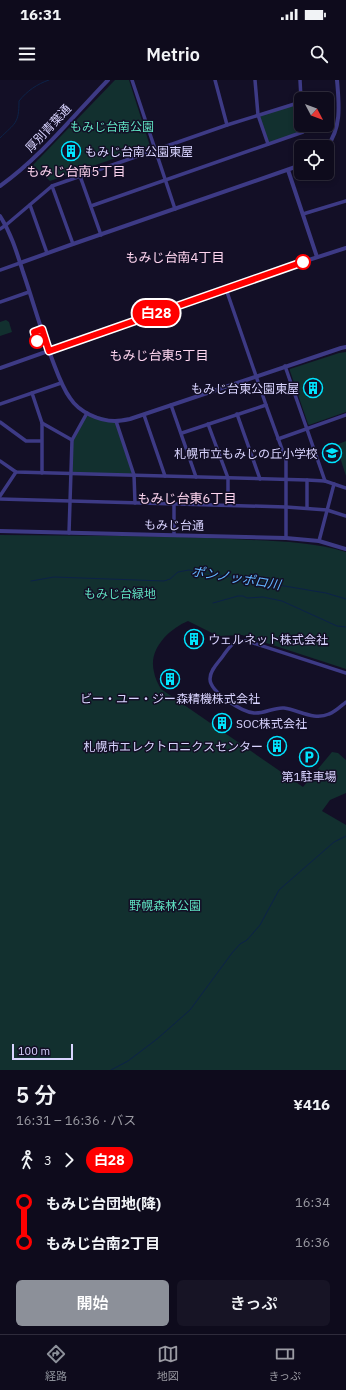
<!DOCTYPE html>
<html lang="ja">
<head>
<meta charset="utf-8">
<style>
  body { margin:0; font-family:"IBM Plex Sans","Noto Sans JP",sans-serif; background:#171425; color:#f1f3f6; height:100vh; display:flex; flex-direction:column; font-size:15px; white-space:nowrap }
  * { box-sizing:border-box; margin:0 }
  p { font-size:13px; color:#9b9ba3 }
  .icon { flex:none; width:22px; height:22px; fill:none; stroke:currentColor; stroke-width:2; stroke-linecap:round; stroke-linejoin:round }
  .map { position:relative; height:990px; overflow:hidden }
  .drawer { display:flex; flex-direction:column; background:#0e0b1c; flex:1 }
  .drawer>* { flex:none }
  .badge { padding:0 8px; border-radius:13px; font-size:14px; line-height:26px }
  .needle { width:26px; rotate:131deg }
  .fabs { position:absolute; left:294px; top:12px; display:grid; gap:8px }
  .fabs a { display:grid; place-items:center; width:40px; height:40px; border-radius:6px; background:#0e0b1c; box-shadow:0 2px 6px #0003,0 0 0 1px #2e2b3b; font-size:20px }
  .scale { position:absolute; left:12px; bottom:10px; width:61px; box-sizing:border-box; padding-left:4px; border:2px solid #d9d4ff; border-top:0; font-size:11px; line-height:14px; white-space:nowrap; color:#d9d4ff; -webkit-text-stroke:3px #130f26; paint-order:stroke }
  .map>.badge { position:absolute; translate:-50% -50%; box-shadow:0 0 0 2px #fff }
  .legs { display:flex; align-items:center; gap:6px; height:44px; padding:0 16px; font-size:13px }
  .legs p { margin-inline-start:auto }
  .summary { display:flex; align-items:center; justify-content:space-between; height:68px; padding:0 16px }
  h1 { font-size:22px; font-weight:600; line-height:30px }
  .cta { display:flex; gap:8px; margin-top:auto; padding:8px 16px }
  .cta a { flex:1; height:46px; border-radius:6px; background:#8c9099; color:#fff; font-size:16px; font-weight:600; line-height:46px; text-align:center }
  .cta a+a { background:#171425; color:#f1f3f6 }
  ul { padding:0 16px; list-style:none }
  li { display:flex; align-items:center; gap:14px; height:40px; font-size:15px }
  li i { display:grid; place-items:center; width:6px; height:100%; margin:0 5px; background:currentColor }
  li i::after { content:''; width:10px; height:10px; margin:-5px; border:3px solid; border-radius:50%; background:#0e0b1c }
  li p { margin-inline-start:auto }
  li:first-child i { background:linear-gradient(#0000 50%,currentColor 0) }
  li:last-child i { background:linear-gradient(currentColor 50%,#0000 0) }
  .status { display:flex; justify-content:space-between; align-items:center; height:28px; padding:0 20px; background:#0e0b1c; direction:ltr }
  .status svg { height:11px; fill:currentColor }
  header { display:flex; justify-content:space-between; align-items:center; height:52px; padding:0 16px; background:#0e0b1c; font-size:18px; font-weight:600 }
  .menu { display:flex; justify-content:space-around; align-items:center; height:56px; border-top:1px solid #2e2b3b; background:#0e0b1c; font-size:11px; color:#9b9ba3 }
  .menu a { display:grid; justify-items:center; gap:2px }
  .menu .on { color:#8c9099 }
  .map>svg:first-child { display:block }
</style>
</head>
<body>
<div class="status"><b>16:31</b><svg viewBox="0 0 49 12"><path d="M0 12V9h3v3zM5 12V6h3v6zM10 12V3h3v9zM15 12V0h3v12zM26 1h20v11H26zM47 4h2v5h-2z"/></svg></div>
<header><svg class="icon" aria-label="menu" viewBox="0 0 24 24"><path d="M4 6h16M4 12h16M4 18h16"/></svg>Metrio<svg class="icon" aria-label="search" viewBox="0 0 24 24"><circle cx="10" cy="10" r="6"/><path d="M15 15l6 6"/></svg></header>
<div class="map">
<svg width="346" height="990" viewBox="0 0 346 990">
  <rect width="100%" height="100%" fill="#130f26"/>
  <g fill="#12302f">
    <polygon points="115,0 129,0 150,66 50,101 33,85"/>
    <polygon points="301,22 301,45 303,45 303,52 268,64 258,35"/>
    <polygon points="6,240 9,242 12,252 0,256 0,242"/>
    <polygon points="346,272 346,332 309,345 308,344 290,291 290,289 339,273"/>
    <polygon points="87,333 116,341 134,395 70,394 72,360"/>
    <polygon points="346,361 346,396 336,365"/>
    <path d="M0 455C77 456 154 455 231 459 269 461 311 461 346 472V589L242 555 218 556 188 541C169 549 148 569 154 592 155 598 158 604 161 609L303 707 332 672 338 673 346 680V713L330 720 322 731 346 745V990H0Z"/>
  </g>
  <g fill="none" stroke-linecap="round" stroke-linejoin="round">
    <g stroke="#0c2248" stroke-width="1">
      <path d="M0 58C15 43 19 44 19 21 27 11 37 4 49 0"/>
      <polyline points="31,501 54,497 164,501 170,499 178,492 189,490 326,513 346,519"/>
      <polyline points="213,523 238,516 243,516 247,518 263,517 282,521 337,546 346,547"/>
      <polyline points="111,990 128,981 157,959 190,930 232,873 240,864 247,860 260,845 279,810 334,762 346,756"/>
    </g>
    <g stroke="#3d3a85" stroke-width="3.5">
      <polyline points="132,0 175,129"/>
      <polyline points="215,0 227,45"/>
      <polyline points="255,0 258,35 268,64"/>
      <polyline points="300,0 301,19"/>
      <polyline points="80,96 101,155"/>
      <polyline points="52,106 73,164"/>
      <polyline points="30,125 47,173"/>
      <polyline points="91,126 303,52 303,45"/>
      <polyline points="303,134 346,121"/>
      <polyline points="0,149 6,145 52,106 227,45 301,22"/>
      <polyline points="0,190 20,183"/>
      <polyline points="226,209 266,325 286,380 286,458"/>
      <polyline points="0,222 29,212"/>
      <polyline points="285,286 325,401"/>
      <polyline points="32,313 42,343 42,393"/>
      <polyline points="0,324 61,303"/>
      <polyline points="171,325 196,397"/>
      <polyline points="237,334 260,399"/>
      <polyline points="144,335 165,396"/>
      <polyline points="116,341 134,395 135,423"/>
      <polyline points="0,342 26,361 41,361"/>
      <polyline points="42,343 72,360"/>
      <polyline points="208,344 228,398 228,425"/>
      <polyline points="182,353 266,325"/>
      <polyline points="278,359 346,335"/>
      <polyline points="0,381 16,392 307,400 325,401 346,408"/>
      <polyline points="0,416 16,392"/>
      <polyline points="0,419 286,427 327,430 346,436"/>
      <polyline points="307,428 307,400"/>
      <polyline points="69,453 72,360 87,333"/>
      <polyline points="174,455 174,424"/>
      <polyline points="319,461 334,404"/>
      <path d="M346 593 247 561C234 559 230 566 223 576 218 583 210 590 210 599 210 612 242 632 254 633 264 634 274 627 284 628 299 630 314 641 329 634 335 632 341 626 346 622"/>
    </g>
    <g stroke="#3d3a85" stroke-width="4">
      <path d="M327 67C342 46 339 24 337 0"/>
      <polyline points="288,90 317,177"/>
      <path d="M0 106C41 77 73 36 108 0"/>
      <path d="M0 136C11 153 17 173 23 192 33 221 41 251 52 279 57 292 62 307 70 318 79 332 99 341 115 341 120 341 125 340 130 339L341 268 346 267"/>
      <polyline points="20,183 73,164 301,85"/>
      <polyline points="0,288 268,193 346,168"/>
      <polyline points="0,451 286,458 319,461 346,469"/>
    </g>
  </g>
  <g fill="none" stroke-linecap="round" stroke-linejoin="round">
    <g stroke="#fff" stroke-width="9">
      <polyline id="line-1" points="37,261 34,252 42,249 49,271 303,182"/>
    </g>
    <use href="#line-1" stroke="#f00" stroke-width="6"/>
  </g>
  <defs>
    <g id="building-ring" transform="scale(1)"><circle r="9.5" fill="#130f26" stroke="#00e5ff" stroke-width="1.5"/><path d="M-4-6H4V6H1V3H-1V6H-4ZM-2.5-4.3h1.7v1.8h-1.7ZM.8-4.3h1.7v1.8H.8ZM-2.5-1h1.7V.8h-1.7ZM.8-1h1.7V.8H.8Z" fill="#00e5ff"/></g>
    <g id="school-ring" transform="scale(1)"><circle r="9.5" fill="#130f26" stroke="#00e5ff" stroke-width="1.5"/><path d="M0-5L7-2L0 1L-7-2ZM-4 1L0 2.5L4 1V4Q0 6-4 4Z" fill="#00e5ff"/></g>
    <g id="parking-ring" transform="scale(1)"><circle r="9.5" fill="#130f26" stroke="#00e5ff" stroke-width="1.5"/><path d="M-3.5-5.5H1a3.5 3.5 0 0 1 0 7H-1V5.5H-3.5ZM-1-3.4V-.6H.8a1.4 1.4 0 0 0 0-2.8Z" fill="#00e5ff"/></g>
  </defs>
  <g fill-rule="evenodd">
    <use href="#building-ring" x="71" y="71"/>
    <use href="#building-ring" x="313" y="308"/>
    <use href="#school-ring" x="332" y="373"/>
    <use href="#building-ring" x="194" y="559"/>
    <use href="#building-ring" x="170" y="599"/>
    <use href="#building-ring" x="222" y="643"/>
    <use href="#building-ring" x="277" y="666"/>
    <use href="#parking-ring" x="309" y="677"/>
  </g>
  <g fill="#fff" stroke="#f00" stroke-width="2">
    <circle cx="303" cy="182" r="7"/>
    <circle cx="37" cy="261" r="7"/>
  </g>
  <g text-anchor="middle" dominant-baseline="central" stroke-width="3" stroke-linejoin="round" paint-order="stroke">
    <g font-size="12" fill="#5fe0c0" stroke="#130f26">
      <text x="112" y="46">もみじ台南公園</text>
      <text x="120" y="513">もみじ台緑地</text>
      <text x="165" y="825">野幌森林公園</text>
    </g>
    <g font-size="12" fill="#d9d4ff" stroke="#130f26">
      <text transform="translate(48 48) rotate(-47)">厚別青葉通</text>
      <text transform="translate(174 445) rotate(1)">もみじ台通</text>
    </g>
    <g font-size="12" fill="#d9d4ff" stroke="#130f26" text-anchor="start">
      <text x="85" y="71">もみじ台南公園東屋</text>
      <text x="299" y="308" text-anchor="end">もみじ台東公園東屋</text>
      <text x="318" y="373" text-anchor="end">札幌市立もみじの丘小学校</text>
      <text x="208" y="559">ウェルネット株式会社</text>
      <text x="170" y="618" text-anchor="middle">ビー・ユー・ジー森精機株式会社</text>
      <text x="236" y="643">SOC株式会社</text>
      <text x="263" y="666" text-anchor="end">札幌市エレクトロニクスセンター</text>
      <text x="309" y="696" text-anchor="middle">第1駐車場</text>
    </g>
    <g font-size="13" fill="#ffd6f0" stroke="#130f26">
      <text x="76" y="91">もみじ台南5丁目</text>
      <text x="175" y="177">もみじ台南4丁目</text>
      <text x="159" y="275">もみじ台東5丁目</text>
      <text x="187" y="418">もみじ台東6丁目</text>
    </g>
    <g font-size="13" font-style="italic" fill="#62b6ff" stroke="#130f26">
      <text transform="translate(236 498) rotate(9)">ポンノッポロ川</text>
    </g>
  </g>
</svg>
<div class="fabs">
<a><svg class="needle" viewBox="-14 -14 28 28"><path d="M0-13l5 13h-10z" fill="#e53935"/><path d="M0 13l5-13h-10z" fill="#9b9ba3"/></svg></a>
<a><svg class="icon" aria-label="locate" viewBox="0 0 24 24"><circle cx="12" cy="12" r="6"/><path d="M12 2v4M12 18v4M2 12h4M18 12h4"/></svg></a>
</div>
<div class="scale">100 m</div>
<b class="badge" style="left:156px;top:233px;background:#f00;color:#fff">白28</b>
</div>
<section class="drawer">
<div class="summary"><div><h1>5 分</h1><p>16:31 – 16:36 · バス</p></div><b>¥416</b></div>
<div class="legs"><svg class="icon" aria-label="walk" viewBox="0 0 24 24"><circle cx="13" cy="4" r="2"/><path d="M13 8l-2 6 4 7M11 14l-3 7M7 12l3-4h3l4 4"/></svg>3<svg class="icon" aria-label="forward" viewBox="0 0 24 24"><path d="M9 5l7 7-7 7"/></svg><b class="badge" style="background:#f00;color:#fff">白28</b></div>
<ul>
<li><i style="color:#f00"></i><b>もみじ台団地(降)</b><p>16:34</p></li>
<li><i style="color:#f00"></i><b>もみじ台南2丁目</b><p>16:36</p></li>
</ul>
<div class="cta"><a>開始</a><a>きっぷ</a></div>
</section>
<nav class="menu">
<a class="on"><svg class="icon" aria-label="directions" viewBox="0 0 24 24"><path d="M12 3l9 9-9 9-9-9zM9 14v-3h6M13 9l2 2-2 2"/></svg>経路</a>
<a><svg class="icon" aria-label="map" viewBox="0 0 24 24"><path d="M3 6l6-2 6 2 6-2v14l-6 2-6-2-6 2zM9 4v14M15 6v14"/></svg>地図</a>
<a><svg class="icon" aria-label="tickets" viewBox="0 0 24 24"><path d="M3 7h18v10H3zM15 7v10"/></svg>きっぷ</a>
</nav>
</body>
</html>
